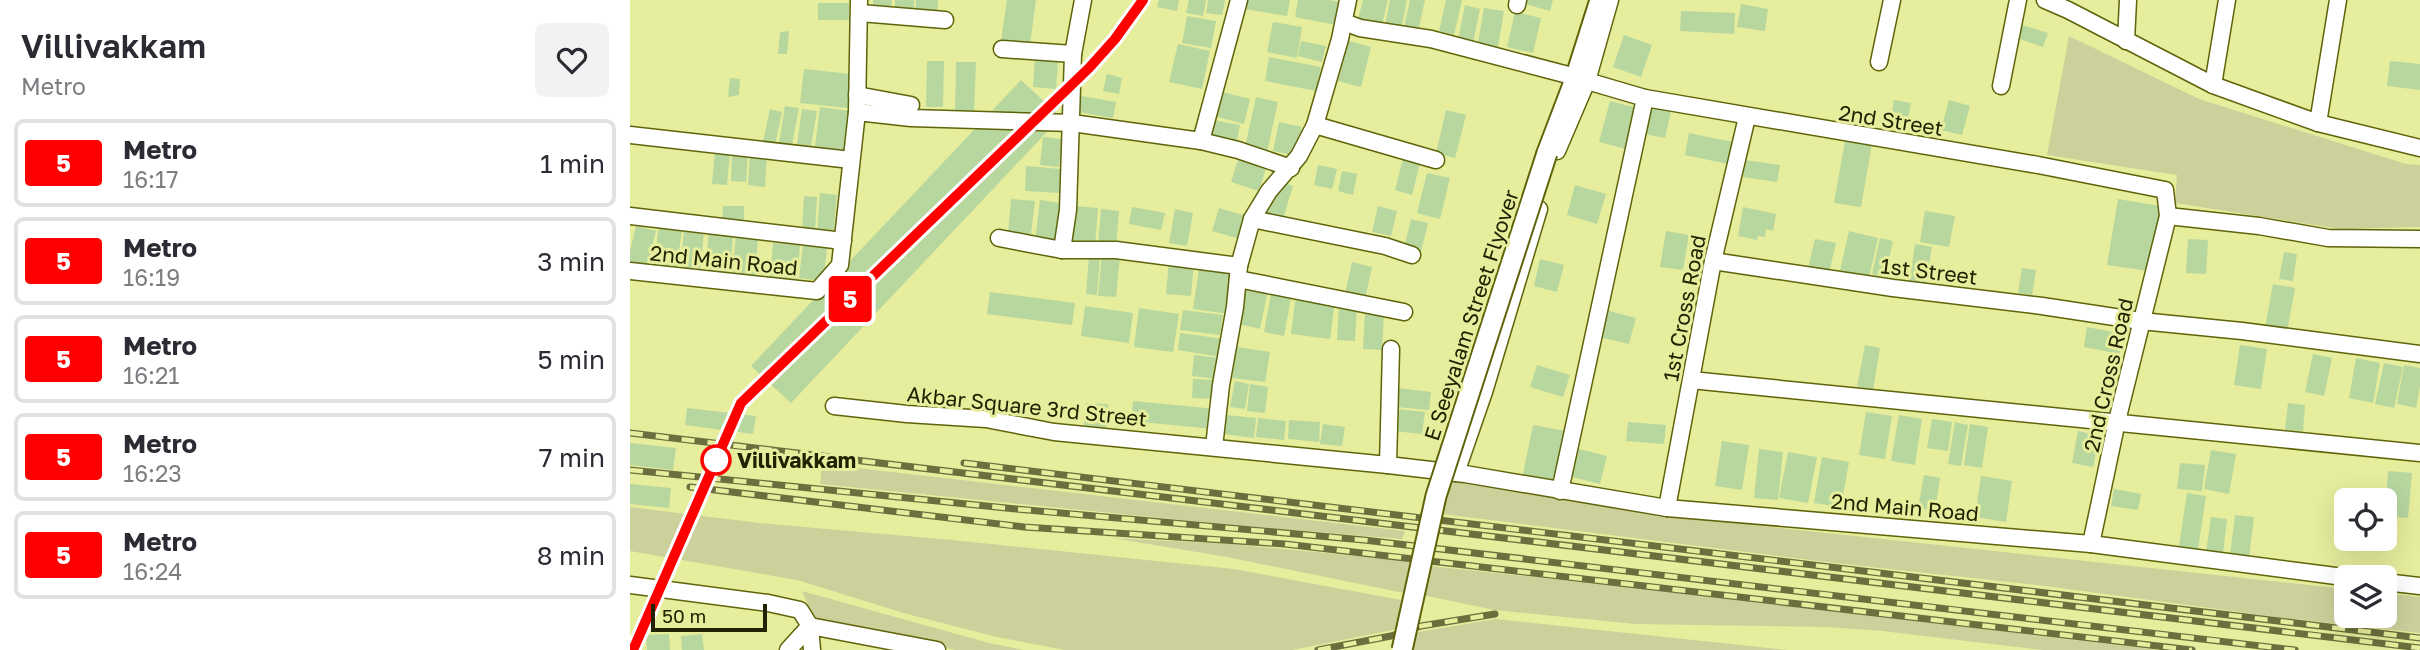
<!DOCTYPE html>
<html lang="en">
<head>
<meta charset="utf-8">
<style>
  body { margin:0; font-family:"Golos Text",sans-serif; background:#f2f2f3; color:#2b2b33; height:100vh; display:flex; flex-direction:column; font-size:26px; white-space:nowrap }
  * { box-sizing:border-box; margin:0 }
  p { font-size:23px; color:#7c7c81 }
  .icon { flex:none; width:38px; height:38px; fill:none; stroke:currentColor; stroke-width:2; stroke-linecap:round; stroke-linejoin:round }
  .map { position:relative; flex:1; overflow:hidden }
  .sheet { display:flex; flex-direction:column; background:#fff; width:630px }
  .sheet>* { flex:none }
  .badge { padding:0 14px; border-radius:5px; font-size:24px; line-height:46px }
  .tools { position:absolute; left:1704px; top:488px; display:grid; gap:14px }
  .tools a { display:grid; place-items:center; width:63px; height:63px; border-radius:10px; background:#fff; box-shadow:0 7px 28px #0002; font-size:35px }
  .scale { position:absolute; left:21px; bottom:18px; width:116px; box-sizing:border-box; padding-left:7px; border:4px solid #212202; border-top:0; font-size:19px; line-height:24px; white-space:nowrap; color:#212202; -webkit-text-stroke:5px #e6ed9c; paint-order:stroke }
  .map>.badge { position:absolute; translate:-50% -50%; box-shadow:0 0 0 4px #fff }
  .round { display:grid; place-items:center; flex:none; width:74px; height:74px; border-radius:10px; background:#f2f2f3 }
  .summary { display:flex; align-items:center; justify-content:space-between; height:119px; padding:0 21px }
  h1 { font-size:33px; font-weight:600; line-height:52px }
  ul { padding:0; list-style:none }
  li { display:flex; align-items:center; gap:21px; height:88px; margin:0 14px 10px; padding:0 7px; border:4px solid #e1e1e2; border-radius:10px }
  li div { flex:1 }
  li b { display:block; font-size:26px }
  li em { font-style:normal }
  li .badge { min-width:77px; font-weight:700; text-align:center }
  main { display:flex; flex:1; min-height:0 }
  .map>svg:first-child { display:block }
</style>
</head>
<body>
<main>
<section class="sheet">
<div class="summary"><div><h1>Villivakkam</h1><p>Metro</p></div><a class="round"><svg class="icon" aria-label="heart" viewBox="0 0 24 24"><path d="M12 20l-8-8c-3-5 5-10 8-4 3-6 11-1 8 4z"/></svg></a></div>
<ul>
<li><span class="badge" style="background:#f00;color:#fff">5</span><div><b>Metro</b><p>16:17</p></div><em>1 min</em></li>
<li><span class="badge" style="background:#f00;color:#fff">5</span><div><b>Metro</b><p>16:19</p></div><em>3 min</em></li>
<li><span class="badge" style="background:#f00;color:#fff">5</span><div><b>Metro</b><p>16:21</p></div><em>5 min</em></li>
<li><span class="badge" style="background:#f00;color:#fff">5</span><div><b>Metro</b><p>16:23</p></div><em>7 min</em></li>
<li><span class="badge" style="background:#f00;color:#fff">5</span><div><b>Metro</b><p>16:24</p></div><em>8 min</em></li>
</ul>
</section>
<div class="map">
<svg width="1790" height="650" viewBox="0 0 1790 650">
  <rect width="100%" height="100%" fill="#e6ed9c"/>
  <g fill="#ccd19c">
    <polygon points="1439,36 1569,99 1776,164 1790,165 1790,227 1710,229 1545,203 1547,175 1417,155"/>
    <polygon points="192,464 775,531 772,539 582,523 190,484"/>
    <polygon points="818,479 1038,516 1717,589 1717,616 1755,616 1755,593 1790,597 1790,633 1647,617 1415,586 1205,563 812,514"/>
    <polygon points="0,507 129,523 322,540 604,569 771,600 767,629 663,650 435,650 367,637 277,614 167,580 0,551"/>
    <polygon points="482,538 599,544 780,561 774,593 597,557"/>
    <polygon points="799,566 1000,587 1529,650 1412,650 1252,631 1197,627 1005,624 864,610 793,595"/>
    <polygon points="172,591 359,643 394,650 326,650 185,621"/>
    <polygon points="866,619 1158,650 778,650 782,633"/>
  </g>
  <g fill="#b7d79f">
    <polygon points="243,0 262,0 261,9 243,9"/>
    <rect x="265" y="0" width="19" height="11"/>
    <polygon points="286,0 308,0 307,15 285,13"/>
    <polygon points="377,0 406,0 400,45 371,41"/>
    <polygon points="529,0 549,0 547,11 527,7"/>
    <polygon points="559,0 576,0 573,16 556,13"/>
    <polygon points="578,0 595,0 592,15 576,13"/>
    <polygon points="616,0 660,0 657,16 615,9"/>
    <polygon points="668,0 699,0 711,2 706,25 665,17"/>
    <polygon points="733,0 758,0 752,25 728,19"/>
    <polygon points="760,0 777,0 771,30 755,26"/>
    <polygon points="780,0 795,0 788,31 774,28"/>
    <polygon points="816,0 832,0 824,35 809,31"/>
    <polygon points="896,0 923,0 920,11 895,4"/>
    <rect x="188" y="3" width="31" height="17"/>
    <polygon points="1111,4 1138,9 1135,31 1107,27"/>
    <polygon points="835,5 850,9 843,43 828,40"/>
    <polygon points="854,8 874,11 868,47 848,43"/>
    <polygon points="1051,11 1105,13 1104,34 1050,31"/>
    <polygon points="885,12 911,18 903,53 877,47"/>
    <polygon points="557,16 586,21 581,48 552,43"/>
    <polygon points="643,22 672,27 667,58 637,52"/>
    <polygon points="1392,25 1418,33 1413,47 1387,38"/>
    <polygon points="159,31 157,54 148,54 150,32"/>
    <polygon points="994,35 1022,45 1011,77 983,67"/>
    <polygon points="671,41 696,46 692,62 668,56"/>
    <polygon points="719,41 741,47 731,87 708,81"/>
    <polygon points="548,44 580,51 572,89 539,82"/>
    <polygon points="639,57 691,67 686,91 635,81"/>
    <polygon points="405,58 428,60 426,89 403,87"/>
    <polygon points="297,61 314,61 313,107 296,107"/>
    <polygon points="1760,61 1790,64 1790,90 1757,86"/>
    <polygon points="326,62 346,62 344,115 325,115"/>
    <polygon points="174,69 221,74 218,108 170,103"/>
    <polygon points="477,74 492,78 489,94 473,91"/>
    <polygon points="100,78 110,79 109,95 98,97"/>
    <polygon points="391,80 431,117 161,403 121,366"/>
    <polygon points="588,91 620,99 614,124 581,115"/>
    <polygon points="451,96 486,102 483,118 448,112"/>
    <polygon points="626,97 648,102 637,152 615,147"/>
    <polygon points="1264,100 1281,103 1276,131 1259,128"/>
    <polygon points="1319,100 1340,106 1332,135 1311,130"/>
    <polygon points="980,101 1007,108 996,149 969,142"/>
    <polygon points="1022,102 1042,107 1035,138 1014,134"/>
    <polygon points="155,106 169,108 162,145 149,143"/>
    <polygon points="190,107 219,111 214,150 185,146"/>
    <polygon points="140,109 152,112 145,145 133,142"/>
    <polygon points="172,109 187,111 181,146 167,144"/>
    <polygon points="816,110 836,115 825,158 806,153"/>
    <polygon points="583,120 610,125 606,144 579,139"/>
    <polygon points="649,122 672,127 666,156 643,151"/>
    <polygon points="1059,133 1103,142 1098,164 1055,155"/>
    <polygon points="413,137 432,139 429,167 410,165"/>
    <polygon points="1215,140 1242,144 1231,207 1204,203"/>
    <polygon points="85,150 100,152 97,185 82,184"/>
    <polygon points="102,152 118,153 116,182 101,181"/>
    <polygon points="120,154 137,155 135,187 118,185"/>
    <polygon points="773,159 790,163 782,195 765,190"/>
    <polygon points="608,160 636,168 629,191 601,182"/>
    <polygon points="1115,160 1150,165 1147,182 1113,177"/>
    <polygon points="688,165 707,169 702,189 684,185"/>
    <polygon points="396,166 431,169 429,193 395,191"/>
    <polygon points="712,171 727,174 723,195 708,191"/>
    <polygon points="797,173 820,178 810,219 787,213"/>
    <polygon points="655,183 663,186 653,219 636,214 644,187"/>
    <polygon points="945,185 976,194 967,224 937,215"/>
    <polygon points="190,193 207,195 203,235 187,234"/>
    <polygon points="174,196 187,197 185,231 172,230"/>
    <polygon points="381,199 405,201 401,234 378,232"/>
    <polygon points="1488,199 1530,206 1519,271 1477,265"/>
    <polygon points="410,200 430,203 425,243 405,241"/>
    <polygon points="93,206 114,206 114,224 92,223"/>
    <polygon points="445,206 468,208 465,247 441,244"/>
    <polygon points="748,206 767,211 761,236 742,232"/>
    <polygon points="502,207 535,213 531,230 499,224"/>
    <polygon points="1113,207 1146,214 1143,231 1136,229 1135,237 1128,236 1127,240 1108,236"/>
    <polygon points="589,208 616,216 610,239 582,231"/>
    <polygon points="471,209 489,211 486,247 468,245"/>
    <polygon points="545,209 563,213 557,246 539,243"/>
    <polygon points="1295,211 1325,216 1319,247 1290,242"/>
    <polygon points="781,219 798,223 791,252 774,248"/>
    <polygon points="6,226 26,231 17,266 0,262 0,251"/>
    <polygon points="29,226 52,230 46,272 23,268"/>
    <polygon points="54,230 74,231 70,273 50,271"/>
    <polygon points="1036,231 1059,235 1053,270 1030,267"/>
    <polygon points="1219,231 1248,238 1238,282 1209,275"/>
    <polygon points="79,232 103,234 100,276 75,274"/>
    <polygon points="106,234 128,236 125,280 102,279"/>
    <polygon points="174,237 198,240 193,281 169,278"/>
    <polygon points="1250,238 1263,241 1255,277 1242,274"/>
    <polygon points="1185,239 1206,243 1199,273 1178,268"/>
    <polygon points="1558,239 1578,240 1576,274 1556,273"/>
    <polygon points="143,243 170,245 167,282 140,280"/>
    <polygon points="1285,244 1302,247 1295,286 1279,284"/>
    <polygon points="1654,252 1667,254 1663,281 1649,279"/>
    <polygon points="472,254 490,256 486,297 468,296"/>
    <polygon points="459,256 470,256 467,295 456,294"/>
    <polygon points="910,259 934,265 927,292 904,286"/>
    <polygon points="539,260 564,262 561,296 536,294"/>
    <polygon points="722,262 742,267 734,304 714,299"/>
    <polygon points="1392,268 1406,270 1402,295 1388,293"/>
    <polygon points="569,269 605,275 600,314 563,309"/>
    <polygon points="1643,284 1665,288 1657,332 1635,328"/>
    <polygon points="617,285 638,289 630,329 609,324"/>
    <polygon points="360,292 445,303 442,325 357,314"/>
    <polygon points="641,294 661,298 654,336 634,332"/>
    <polygon points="666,295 705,301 700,339 661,334"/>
    <polygon points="709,305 727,306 725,341 707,340"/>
    <polygon points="455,306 503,313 499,343 451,336"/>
    <polygon points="509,308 549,314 543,352 504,347"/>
    <polygon points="553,310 593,315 590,335 550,330"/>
    <polygon points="976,310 1006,318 999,344 969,337"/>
    <polygon points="735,311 754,312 752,350 733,349"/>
    <polygon points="1457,327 1493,334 1490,354 1454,347"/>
    <polygon points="550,333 594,339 591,357 548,350"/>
    <polygon points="1235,345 1250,348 1243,390 1227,387"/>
    <polygon points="1610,345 1637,349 1631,389 1604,385"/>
    <polygon points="607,347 640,352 635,382 602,378"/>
    <polygon points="1683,354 1702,358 1694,396 1675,392"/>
    <polygon points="564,355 589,358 588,379 562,376"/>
    <polygon points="1726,358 1750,363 1743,403 1719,398"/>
    <polygon points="1754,363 1773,367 1764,408 1745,404"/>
    <polygon points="907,365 940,375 933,397 900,387"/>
    <polygon points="1774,365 1790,368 1790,386 1786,408 1767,404"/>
    <polygon points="563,379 588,380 587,399 562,398"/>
    <polygon points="605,381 619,384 615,409 600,407"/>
    <polygon points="620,384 638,387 635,413 617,411"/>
    <polygon points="768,388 801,392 799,410 766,407"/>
    <polygon points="503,401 586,409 584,429 501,421"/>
    <polygon points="456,403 478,404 476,430 454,429"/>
    <polygon points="1658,403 1675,405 1673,431 1655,430"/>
    <polygon points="57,408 126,416 123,434 55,425"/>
    <polygon points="765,409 795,412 792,434 763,431"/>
    <polygon points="1236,412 1262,416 1255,459 1229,455"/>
    <polygon points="597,415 626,418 624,438 594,434"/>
    <polygon points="1269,415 1292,419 1285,465 1261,461"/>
    <polygon points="628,418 656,421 654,440 626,437"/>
    <polygon points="1302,419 1322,422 1318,451 1297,448"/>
    <polygon points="659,420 690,422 689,442 658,439"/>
    <polygon points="998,422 1036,425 1034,444 996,441"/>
    <polygon points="1325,422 1338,425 1331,466 1318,464"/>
    <polygon points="693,424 715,427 712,446 690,444"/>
    <polygon points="1340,424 1358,427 1352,468 1334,465"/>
    <polygon points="903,425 936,431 925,481 893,474"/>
    <polygon points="1448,431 1470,436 1463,467 1442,463"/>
    <polygon points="1092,441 1119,445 1112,490 1085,486"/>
    <polygon points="0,443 46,448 43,470 0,465"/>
    <polygon points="949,449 977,456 970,484 942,477"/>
    <polygon points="1129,449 1153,452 1148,500 1124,498"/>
    <polygon points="1581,450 1606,454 1599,494 1574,489"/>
    <polygon points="1158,452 1187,457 1178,503 1149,498"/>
    <polygon points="1192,457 1219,462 1211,507 1184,503"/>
    <polygon points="1550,463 1575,465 1572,491 1547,489"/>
    <polygon points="1758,471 1782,473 1778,518 1755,516"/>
    <polygon points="1294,475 1310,478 1305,511 1288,508"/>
    <polygon points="1351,476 1382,481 1376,522 1345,517"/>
    <polygon points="0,484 41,488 39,508 0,504"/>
    <polygon points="1484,489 1511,494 1508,510 1481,506"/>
    <polygon points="1557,493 1576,496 1568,549 1549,546"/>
    <polygon points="1605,515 1624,517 1619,558 1600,555"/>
    <polygon points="1581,517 1597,519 1593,554 1576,552"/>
    <polygon points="39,634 40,650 17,650 16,635"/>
    <polygon points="72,634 74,650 52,650 51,636"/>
  </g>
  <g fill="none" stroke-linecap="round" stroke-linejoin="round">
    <g stroke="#5f6309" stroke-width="19">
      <g id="minor">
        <polyline points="453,0 443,54 438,210 432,250 486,250 609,266"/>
        <polyline points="1415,0 1438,10 1583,85 1688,123 1790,148"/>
        <polyline points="887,5 888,0"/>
        <polyline points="230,13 315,20"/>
        <polyline points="714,22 730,28 801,39 938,75"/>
        <polyline points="1496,41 1498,0"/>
        <polyline points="372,49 443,54"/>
        <polyline points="1249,62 1262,0"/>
        <polyline points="957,81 1015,98 1408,165 1535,190 1538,216 1487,421 1461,544"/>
        <polyline points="1583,85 1597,0"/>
        <polyline points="1371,86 1388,0"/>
        <polyline points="227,95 281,105"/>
        <polyline points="227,112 229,0"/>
        <polyline points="1688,123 1708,0"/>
        <polyline points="685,125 806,160"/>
        <polyline points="0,135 221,160"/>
        <polyline points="571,141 609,0"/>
        <polyline points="927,151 957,81 980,0"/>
        <polyline points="0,216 213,241"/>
        <polyline points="1538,216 1629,226 1698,238 1790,239"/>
        <polyline points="622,219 755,246 782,255"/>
        <polyline points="369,238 432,250"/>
        <polyline points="1083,261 1263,288 1412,306 1511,321 1612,331 1790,354"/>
        <polyline points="0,271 187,291 210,265 227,112 281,118 442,123 571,141 608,150 661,168"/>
        <polyline points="608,279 774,312"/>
        <polyline points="1061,380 1790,453"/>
        <polyline points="204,406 277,414 356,419 424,432 758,465 835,474 1037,508 1461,544 1721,578"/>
        <polyline points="584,447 591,385 605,307 609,266 622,219 639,191 669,156 685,125 710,39 718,0"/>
        <polyline points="758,465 761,349"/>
        <polyline points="826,473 854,392 909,209"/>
        <polyline points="930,491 1015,98"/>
        <polyline points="1037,508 1083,261 1117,117"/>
        <polyline points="1755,582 1790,586"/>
        <polyline points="0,585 138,603 170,610 180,626 307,650"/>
        <polyline points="180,626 182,650"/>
        <polyline points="158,650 180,626"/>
      </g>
    </g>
    <g stroke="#5f6309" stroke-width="23">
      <polyline id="major" points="917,153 944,82 970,0"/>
    </g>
    <use href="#minor" stroke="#fff" stroke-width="16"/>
    <use href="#major" stroke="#fff" stroke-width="19"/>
    <g stroke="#6c6f3d" stroke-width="7">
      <g id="rail">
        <polyline points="0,433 1790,648"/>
        <polyline points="334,463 1790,638"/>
        <polyline points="0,470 386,509 734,540 1665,650"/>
        <polyline points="60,487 394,527 655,544 1562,650"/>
        <polyline points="688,650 761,636 791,626 865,614"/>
      </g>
    </g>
    <use href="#rail" stroke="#e6ed9c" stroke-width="4.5" stroke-dasharray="13" stroke-linecap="butt"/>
    <g stroke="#5f6309" stroke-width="23" stroke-linecap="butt">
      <polyline id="major-bridge" points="772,650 806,496 917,153"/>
    </g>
    <use href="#major-bridge" stroke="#fff" stroke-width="19"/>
  </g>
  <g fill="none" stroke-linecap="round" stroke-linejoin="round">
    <g stroke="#fff" stroke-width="16">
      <polyline id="line" points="3,650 111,403 459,68 485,39 513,0"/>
    </g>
    <use href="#line" stroke="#f00" stroke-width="10"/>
  </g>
  <circle fill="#fff" stroke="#f00" stroke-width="3.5" cx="86" cy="460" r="14"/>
  <g text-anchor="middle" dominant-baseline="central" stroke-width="6" stroke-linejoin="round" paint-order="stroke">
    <g font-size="21" fill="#212202" stroke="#e6ed9c">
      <text transform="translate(1261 120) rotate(9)">2nd Street</text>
      <text transform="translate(94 260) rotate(6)">2nd Main Road</text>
      <text transform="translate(1299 271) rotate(7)">1st Street</text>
      <text transform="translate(1054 308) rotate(-79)">1st Cross Road</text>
      <text transform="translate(841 315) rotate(-72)">E Seeyalam Street Flyover</text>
      <text transform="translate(1478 375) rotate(-77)">2nd Cross Road</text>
      <text transform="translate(397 406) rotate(6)">Akbar Square 3rd Street</text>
      <text transform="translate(1275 507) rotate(5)">2nd Main Road</text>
    </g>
    <g font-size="21" font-weight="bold" fill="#212202" stroke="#e6ed9c" text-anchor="start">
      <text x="107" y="460">Villivakkam</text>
    </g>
  </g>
</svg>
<div class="tools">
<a><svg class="icon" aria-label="locate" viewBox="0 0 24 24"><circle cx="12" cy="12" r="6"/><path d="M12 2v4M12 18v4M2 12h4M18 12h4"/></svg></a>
<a><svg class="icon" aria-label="layers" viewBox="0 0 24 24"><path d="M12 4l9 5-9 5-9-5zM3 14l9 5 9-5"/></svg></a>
</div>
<div class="scale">50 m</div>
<b class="badge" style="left:220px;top:299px;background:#f00;color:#fff">5</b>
</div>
</main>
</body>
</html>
